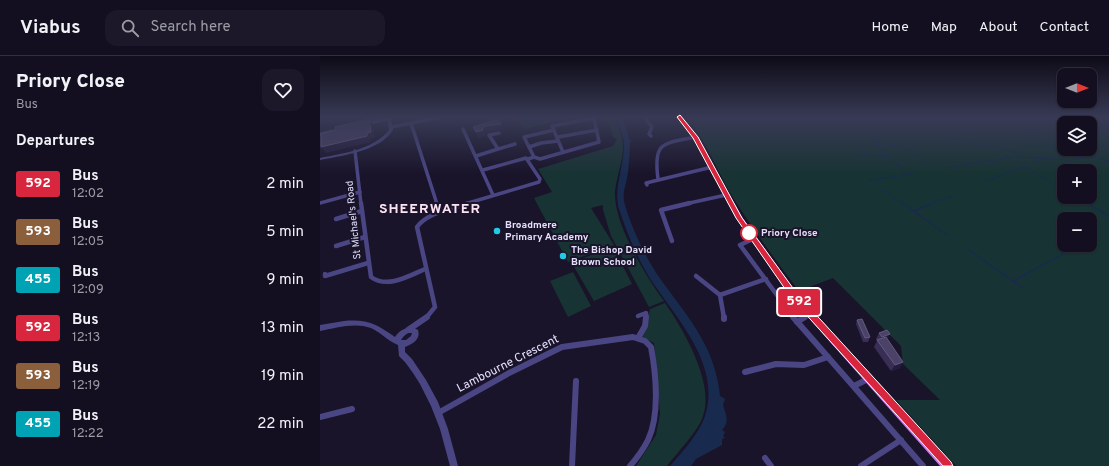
<!DOCTYPE html>
<html lang="en">
<head>
<meta charset="utf-8">
<style>
  body { margin:0; font-family:Overpass,sans-serif; background:#1c1829; color:#f1f3f6; height:100vh; display:flex; flex-direction:column; font-size:15px; white-space:nowrap }
  * { box-sizing:border-box; margin:0 }
  p { font-size:13px; color:#9d9ca5 }
  .icon { flex:none; width:22px; height:22px; fill:none; stroke:currentColor; stroke-width:2; stroke-linecap:round; stroke-linejoin:round }
  .map { position:relative; flex:1; overflow:hidden }
  .details { display:flex; flex-direction:column; background:#130f20; width:320px }
  .details>* { flex:none }
  .badge { padding:0 8px; border-radius:3px; font-size:14px; line-height:26px }
  .needle { width:26px; rotate:90deg }
  .controls { position:absolute; left:737px; top:12px; display:grid; gap:8px }
  .controls a { display:grid; place-items:center; width:40px; height:40px; border-radius:8px; background:#130f20; box-shadow:0 1px 3px #0004,0 0 0 1px #322f3e; font-size:20px }
  .map>.badge { position:absolute; translate:-50% -50%; box-shadow:0 0 0 2px #fff }
  h2 { padding:0 16px; font-size:15px; line-height:36px }
  .round { display:grid; place-items:center; flex:none; width:42px; height:42px; border-radius:12px; background:#1c1829 }
  .summary { display:flex; align-items:center; justify-content:space-between; height:68px; padding:0 16px }
  h1 { font-size:19px; font-weight:800; line-height:30px }
  ul { padding:0; list-style:none }
  li { display:flex; align-items:center; gap:12px; height:48px; padding:0 16px }
  li div { flex:1 }
  li b { display:block; font-size:15px }
  li em { font-style:normal }
  li .badge { min-width:44px; font-weight:700; text-align:center }
  header { display:flex; align-items:center; gap:24px; box-sizing:border-box; height:56px; padding:0 20px; background:#130f20; border-bottom:1px solid #322f3e }
  header strong { font-size:19px }
  nav { display:flex; gap:22px; margin-inline-start:auto; font-size:14px }
  .search { width:280px; height:36px; background:#1c1829; display:flex; align-items:center; gap:10px; box-sizing:border-box; padding:0 14px; border-radius:12px; color:#9d9ca5; font-size:15px }
  main { display:flex; flex:1; min-height:0 }
  .map>svg:first-child { display:block }
</style>
</head>
<body>
<header>
<strong>Viabus</strong>
<div class="search"><svg class="icon" aria-label="search" viewBox="0 0 24 24"><circle cx="10" cy="10" r="6"/><path d="M15 15l6 6"/></svg>Search here</div>
<nav><a>Home</a><a>Map</a><a>About</a><a>Contact</a></nav>
</header>
<main>
<section class="details">
<div class="summary"><div><h1>Priory Close</h1><p>Bus</p></div><a class="round"><svg class="icon" aria-label="heart" viewBox="0 0 24 24"><path d="M12 20l-8-8c-3-5 5-10 8-4 3-6 11-1 8 4z"/></svg></a></div>
<h2>Departures</h2>
<ul>
<li><span class="badge" style="background:#d7263d;color:#fff">592</span><div><b>Bus</b><p>12:02</p></div><em>2 min</em></li>
<li><span class="badge" style="background:#8b5e3c;color:#fff">593</span><div><b>Bus</b><p>12:05</p></div><em>5 min</em></li>
<li><span class="badge" style="background:#00a3b4;color:#fff">455</span><div><b>Bus</b><p>12:09</p></div><em>9 min</em></li>
<li><span class="badge" style="background:#d7263d;color:#fff">592</span><div><b>Bus</b><p>12:13</p></div><em>13 min</em></li>
<li><span class="badge" style="background:#8b5e3c;color:#fff">593</span><div><b>Bus</b><p>12:19</p></div><em>19 min</em></li>
<li><span class="badge" style="background:#00a3b4;color:#fff">455</span><div><b>Bus</b><p>12:22</p></div><em>22 min</em></li>
</ul>
</section>
<div class="map">
<svg width="789" height="410" viewBox="0 0 789 410">
  <rect width="100%" height="100%" fill="#19142a"/>
  <g fill="#183333" fill-rule="evenodd">
    <polygon points="196,61 253,61 205,73"/>
    <path d="M281 61H296C297 71 303 80 303 90 303 103 298 117 296 129 288 159 326 221 344 245L329 251 291 180 283 154V149L271 152 294 189 248 206 214 142 232 136 218 113 293 90 297 83 293 81 288 65Z"/>
    <path d="M366 61H789V410H636L576 344H620L583 308 581 290 513 222 479 235C455 204 433 173 412 140 397 115 385 82 366 61ZM744 67H770V93H744ZM744 115H770V141H744ZM744 163H770V189H744Z"/>
    <polygon points="293,191 312,228 274,245 253,209 260,207 258,204"/>
    <polygon points="253,216 271,250 248,261 230,225"/>
    <path d="M345 247C363 273 397 330 382 363 376 377 357 397 347 410H316L336 379 340 358 334 287 322 281 330 253Z"/>
  </g>
  <path fill="#182b4f" d="M297 61H302L310 84H313L310 86C310 96 309 106 308 116 307 127 301 137 305 149 312 174 328 207 344 228 371 265 395 292 400 340L405 343 403 349C406 359 410 366 402 374L405 376 403 380 405 382 402 383V389L376 403 371 410H350C362 397 380 376 385 360 401 310 359 265 333 227 319 206 308 180 300 156 292 134 304 112 304 90 305 80 298 71 297 61Z"/>
  <g fill="none" stroke-linecap="round" stroke-linejoin="round">
    <g stroke="#182b4f" stroke-width="1">
      <polyline points="589,61 624,79 673,92"/>
      <path d="M680 61 683 65 702 68C709 88 770 101 789 105"/>
      <polyline points="664,83 700,100"/>
      <polyline points="554,87 552,86 562,80"/>
      <polyline points="554,87 566,88"/>
      <polyline points="554,87 562,94"/>
      <polyline points="568,88 583,90 608,108"/>
      <polyline points="563,95 589,118"/>
      <polyline points="539,98 569,101"/>
      <polyline points="696,101 750,104 768,101"/>
      <polyline points="716,106 725,102"/>
      <polyline points="703,110 735,129"/>
      <polyline points="625,112 693,101"/>
      <polyline points="549,124 557,130"/>
      <polyline points="550,124 592,118"/>
      <polyline points="664,126 705,110"/>
      <polyline points="737,130 744,134"/>
      <polyline points="560,132 583,148"/>
      <polyline points="756,141 769,148"/>
      <polyline points="610,148 634,139"/>
    </g>
    <g stroke="#182b4f" stroke-width="1.5">
      <polyline points="582,147 627,179"/>
      <polyline points="767,147 789,160"/>
      <polyline points="594,155 613,147"/>
      <polyline points="649,194 703,232"/>
      <polyline points="693,225 745,197"/>
    </g>
    <g stroke="#4a4583" stroke-width="3.5">
      <polyline points="327,61 326,64 332,71 329,78 331,80"/>
      <polyline points="91,67 117,148"/>
      <polyline points="47,68 69,62"/>
      <polyline points="71,71 121,61"/>
      <polyline points="143,73 173,139"/>
      <polyline points="179,77 169,79 178,93 195,88"/>
      <polyline points="0,78 14,75"/>
      <polyline points="238,81 277,74"/>
      <polyline points="209,91 204,81 234,74"/>
      <polyline points="35,95 41,148"/>
      <polyline points="156,100 178,93"/>
      <polyline points="214,101 209,91 221,87 238,85"/>
      <polyline points="208,103 214,101 220,103 279,86 274,62 232,70 243,96"/>
      <path d="M338 123C333 85 343 88 375 81"/>
      <polyline points="327,129 326,127 392,111"/>
      <polyline points="0,147 40,136"/>
      <polyline points="145,148 219,126 220,123 206,102 163,114"/>
      <polyline points="365,148 406,139"/>
    </g>
    <g stroke="#4a4583" stroke-width="4.5">
      <path d="M41 147 51 221C67 233 89 220 105 213"/>
      <polyline points="116,147 118,153 117,157"/>
      <polyline points="16,163 42,155"/>
      <polyline points="433,183 420,189 474,262"/>
      <polyline points="352,185 341,154 370,147"/>
      <polyline points="16,190 45,181"/>
      <polyline points="5,218 5,220 48,207"/>
      <polyline points="376,220 400,239 404,262"/>
      <polyline points="400,239 446,223"/>
      <polyline points="318,260 326,257 326,262"/>
      <path d="M106 262 115 251 97 171C108 156 132 153 149 147"/>
      <polyline points="483,262 490,258"/>
    </g>
    <g stroke="#4a4583" stroke-width="6">
      <polyline points="404,261 404,263"/>
      <polyline points="473,261 603,410"/>
      <polyline points="477,266 485,261"/>
      <polyline points="88,274 107,261"/>
      <polyline points="318,282 325,270 326,261"/>
      <polyline points="425,316 456,308 484,309 508,301"/>
      <polyline points="534,330 548,323"/>
      <path d="M118 357 189 317 242 291 313 281 325 285 331 291C336 318 340 359 328 384 323 394 317 402 310 410"/>
      <polyline points="0,361 32,353"/>
      <polyline points="445,402 451,410"/>
      <polyline points="252,410 256,325"/>
      <polyline points="541,410 581,384"/>
    </g>
    <g fill="#4a4583" fill-rule="evenodd">
      <path d="M67 61H71L73 74C71 76 70 79 67 81 52 96 20 100 0 104V102C24 97 53 94 69 74Z"/>
      <path d="M24 265C48 263 56 268 75 281 80 273 90 269 98 274 101 283 93 288 85 291V296L92 303 106 324 118 346 128 373 138 410H130L120 373 111 350 100 328 93 317 85 306 79 300 78 289C68 285 60 276 51 272 35 266 15 272 0 275V269ZM88 277H92L91 280 86 284H81L84 280Z"/>
    </g>
    <polygon fill="#c674ef" fill-rule="evenodd" points="358,61 362,61 377,81 422,161 478,239 631,406 632,410 620,410 472,243 416,162 373,81"/>
  </g>
  <g fill="#392f56">
    <polygon points="537,264 550,281 548,286 543,286 536,268"/>
    <polygon points="559,277 567,283 580,312 571,315 554,291 557,285 556,283"/>
  </g>
  <g fill="#241c3d">
    <polygon points="178,61 186,61 188,65 181,67 183,73 168,76 165,78 165,80 158,82 156,76 166,70 180,67"/>
    <polygon points="49,63 53,69 55,82 50,83 51,86 6,97 1,91 47,77"/>
    <polygon points="570,278 566,285 559,287 562,281"/>
    <polygon points="583,306 580,312 571,315 575,309"/>
  </g>
  <g fill="#4b4267" stroke="#645b7f">
    <polygon points="49,63 51,76 47,77 47,80 1,91 1,78 16,74 15,71"/>
    <polygon points="178,63 181,68 166,70 162,73 163,74 156,76 153,71"/>
    <polygon points="542,263 550,281 545,282 537,264"/>
    <polygon points="567,274 570,278 562,281 559,277"/>
    <polygon points="566,281 583,306 575,309 557,284"/>
  </g>
  <linearGradient id="sky" x2="0" y2="1"><stop stop-color="#0e0b17"/><stop offset="0.52" stop-color="#383a55"/><stop offset="1" stop-color="#383a55" stop-opacity="0"/></linearGradient>
  <rect width="789" height="118" fill="url(#sky)"/>
  <polygon fill="#d7263d" stroke="#fff" points="360,59 378,81 422,162 478,239 631,406 633,410 623,410 472,243 416,162 373,82 357,61"/>
  <g fill="#22cae6" stroke="#19142a" stroke-width="1.5">
    <circle cx="177" cy="175" r="4"/>
    <circle cx="243" cy="200" r="4"/>
  </g>
  <circle fill="#fff" stroke="#d7263d" stroke-width="2" cx="429" cy="177" r="8"/>
  <g text-anchor="middle" dominant-baseline="central" stroke-width="4" stroke-linejoin="round" paint-order="stroke">
    <g font-size="10" fill="#e5e0fc" stroke="#19142a">
      <text transform="translate(34 164) rotate(-96)">St Michael's Road</text>
    </g>
    <g font-size="10" font-weight="bold" fill="#e5e0fc" stroke="#19142a" text-anchor="start">
      <text x="185" y="169">Broadmere<tspan x="185" dy="12">Primary Academy</tspan></text>
      <text x="251" y="194">The Bishop David<tspan x="251" dy="12">Brown School</tspan></text>
    </g>
    <g font-size="10" font-weight="bold" fill="#e5e0fc" stroke="#19142a" text-anchor="start">
      <text x="441" y="177">Priory Close</text>
    </g>
    <g font-size="12" fill="#e5e0fc" stroke="#19142a">
      <text transform="translate(188 308) rotate(-27)">Lambourne Crescent</text>
    </g>
    <g font-size="14" font-weight="bold" letter-spacing="1" fill="#fce2f1" stroke="#19142a">
      <text x="110" y="153">SHEERWATER</text>
    </g>
  </g>
</svg>
<div class="controls">
<a><svg class="needle" viewBox="-14 -14 28 28"><path d="M0-13l5 13h-10z" fill="#e53935"/><path d="M0 13l5-13h-10z" fill="#9d9ca5"/></svg></a>
<a><svg class="icon" aria-label="layers" viewBox="0 0 24 24"><path d="M12 4l9 5-9 5-9-5zM3 14l9 5 9-5"/></svg></a>
<a>+</a>
<a>−</a>
</div>
<b class="badge" style="left:479px;top:246px;background:#d7263d;color:#fff">592</b>
</div>
</main>
</body>
</html>
